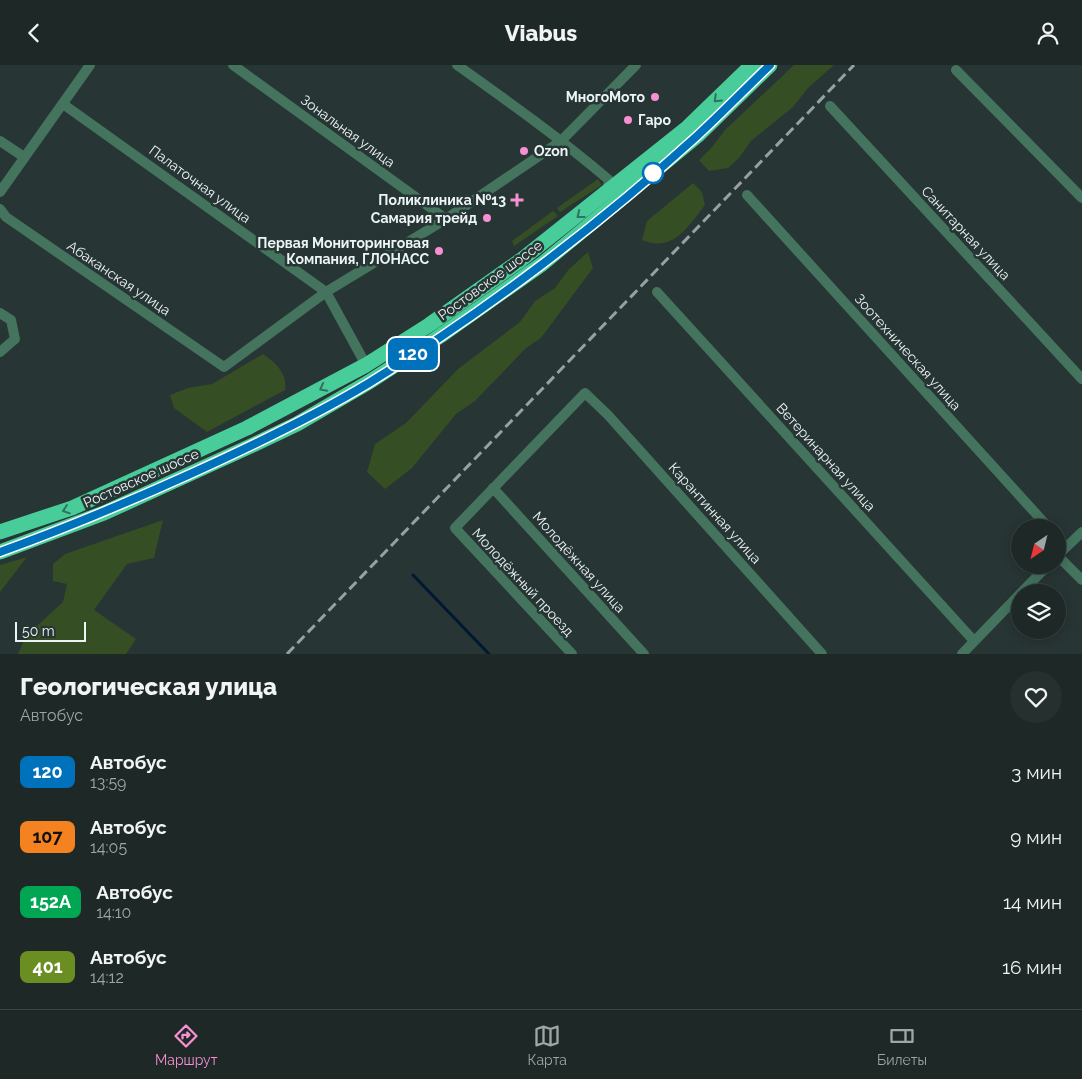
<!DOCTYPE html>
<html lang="ru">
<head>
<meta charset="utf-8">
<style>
  body { margin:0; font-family:Raleway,sans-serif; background:#25302f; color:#f1f3f6; height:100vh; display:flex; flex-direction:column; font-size:19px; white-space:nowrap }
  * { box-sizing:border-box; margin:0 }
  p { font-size:16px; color:#a0a6a7 }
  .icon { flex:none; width:28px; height:28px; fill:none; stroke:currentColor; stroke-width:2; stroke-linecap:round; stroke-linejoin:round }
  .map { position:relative; height:589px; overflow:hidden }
  .details { display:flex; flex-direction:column; background:#1d2827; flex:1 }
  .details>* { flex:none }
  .badge { padding:0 10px; border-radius:8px; font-size:18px; line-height:32px }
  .needle { width:32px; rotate:215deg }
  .tools { position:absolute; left:1011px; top:454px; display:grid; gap:10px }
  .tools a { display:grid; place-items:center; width:55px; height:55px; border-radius:50%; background:#1d2827; box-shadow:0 2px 12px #0003,0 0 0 1px #3b4444; font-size:25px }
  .scale { position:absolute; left:15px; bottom:12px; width:71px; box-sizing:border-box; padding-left:5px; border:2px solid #ecf5f5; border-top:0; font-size:14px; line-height:18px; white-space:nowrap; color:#ecf5f5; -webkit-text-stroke:4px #273534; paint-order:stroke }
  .map>.badge { position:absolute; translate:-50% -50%; box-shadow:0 0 0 2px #fff }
  .round { display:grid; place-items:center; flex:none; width:52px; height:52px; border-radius:26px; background:#25302f }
  .headline { display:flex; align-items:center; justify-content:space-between; height:85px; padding:0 20px }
  h1 { font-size:24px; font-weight:800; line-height:38px }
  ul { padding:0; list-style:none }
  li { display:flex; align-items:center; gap:15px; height:65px; padding:0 20px }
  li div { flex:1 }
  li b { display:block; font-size:19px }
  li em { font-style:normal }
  li .badge { min-width:55px; font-weight:700; text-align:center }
  header { display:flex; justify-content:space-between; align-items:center; height:65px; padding:0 20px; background:#1d2827; font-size:22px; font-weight:800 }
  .tab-bar { display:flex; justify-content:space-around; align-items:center; height:70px; border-top:1px solid #3b4444; background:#1d2827; font-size:14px; color:#a0a6a7 }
  .tab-bar a { display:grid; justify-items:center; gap:2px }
  .tab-bar .active { color:#f690d0 }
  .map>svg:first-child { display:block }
</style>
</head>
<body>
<header><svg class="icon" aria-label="back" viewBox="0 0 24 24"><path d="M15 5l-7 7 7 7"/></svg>Viabus<svg class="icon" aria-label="person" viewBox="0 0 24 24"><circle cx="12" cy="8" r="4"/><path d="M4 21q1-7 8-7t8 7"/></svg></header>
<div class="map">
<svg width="1082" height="589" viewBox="0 0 1082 589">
  <rect width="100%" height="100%" fill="#273534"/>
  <g fill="#354e24">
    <polygon points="794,0 834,0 808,23 793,42 751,76 739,93 728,103 709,106 699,95 712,82 725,65"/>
    <polygon points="598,114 602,120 560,147 557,143"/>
    <path d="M693 118 702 127 705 140C688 162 673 188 642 175L647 156Z"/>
    <polygon points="553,146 558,151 514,181 512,176"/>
    <polygon points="588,187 593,203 541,273 526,283 475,336 456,349 412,403 385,424 367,407 375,379 406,358 458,304 520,257 535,236 555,223 569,204"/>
    <path d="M263 289C276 298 288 309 285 325L207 367 174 343 170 330 188 323 212 319Z"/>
    <polygon points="163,455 154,493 127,499 94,545 136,574 126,589 18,589 26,571 63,537 67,519 53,516 53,499 65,489"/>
    <polygon points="27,492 0,527 0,500"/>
  </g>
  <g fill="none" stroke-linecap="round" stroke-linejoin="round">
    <polyline stroke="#011833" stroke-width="3" points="413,510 489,589"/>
    <g stroke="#44735e" stroke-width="10">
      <polyline points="233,0 446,154"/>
      <path d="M457 0C509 37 561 74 609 115L607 127"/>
      <polyline points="956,5 1082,133"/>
      <polyline points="63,39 326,227 366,300"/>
      <polyline points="830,41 1082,314"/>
      <polyline points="0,76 24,92"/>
      <polyline points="0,127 90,0"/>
      <polyline points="747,130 1048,462"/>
      <polyline points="0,144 6,152 224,302 326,227 446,154 561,76 636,0"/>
      <polyline points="657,227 974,576"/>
      <polyline points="0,248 11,255 15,274 0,287"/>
      <polyline points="493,423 644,589"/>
      <polyline points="1058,473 1066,482"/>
      <polyline points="1058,490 1082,467"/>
      <polyline points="1058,491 1082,515"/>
      <polyline points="1021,528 1048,500"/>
      <polyline points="572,589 455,463 585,328 608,350 822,589"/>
      <polyline points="962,589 1020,529"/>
    </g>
    <g stroke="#48cc9a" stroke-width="15">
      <polyline points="0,467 72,443 247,363 366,300 429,260 521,195 688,62 752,0"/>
      <polyline points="0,487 104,448 253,380 297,359 369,317 440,271 542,199 697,71 770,0"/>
    </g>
    <polyline stroke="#96a1a1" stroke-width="3" stroke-dasharray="10 5" stroke-linecap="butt" points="287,589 854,0"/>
  </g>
  <defs><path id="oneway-chevron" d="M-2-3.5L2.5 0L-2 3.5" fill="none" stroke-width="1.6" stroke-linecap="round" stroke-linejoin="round" transform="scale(1.25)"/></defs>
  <g stroke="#34715d">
    <use href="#oneway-chevron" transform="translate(717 34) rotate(136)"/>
    <use href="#oneway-chevron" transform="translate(580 150) rotate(142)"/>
    <use href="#oneway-chevron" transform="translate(323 323) rotate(152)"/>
    <use href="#oneway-chevron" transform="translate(66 445) rotate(161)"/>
  </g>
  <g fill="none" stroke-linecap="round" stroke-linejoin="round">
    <g stroke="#fff" stroke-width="11">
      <path id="line" d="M0 487C64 464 126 438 188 410 250 382 311 353 369 318 482 249 599 160 697 71 722 48 745 24 770 0"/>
    </g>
    <use href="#line" stroke="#0072bc" stroke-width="8"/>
  </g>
  <g fill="#f690d0" stroke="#273534" stroke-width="2">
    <circle cx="655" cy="32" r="5"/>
    <circle cx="628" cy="55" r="5"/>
    <circle cx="524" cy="86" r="5"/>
    <path d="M514.5 127.5h5v5h5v5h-5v5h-5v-5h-5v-5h5z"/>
    <circle cx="487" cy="153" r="5"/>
    <circle cx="439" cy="186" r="5"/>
  </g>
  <circle fill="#fff" stroke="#0072bc" stroke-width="2.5" cx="653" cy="108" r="10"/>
  <g text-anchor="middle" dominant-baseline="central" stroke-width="5" stroke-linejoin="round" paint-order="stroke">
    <g font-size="14" font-weight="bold" fill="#ecf5f5" stroke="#273534" text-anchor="end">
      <text x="645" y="32">МногоМото</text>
      <text x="638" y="55" text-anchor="start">Гаро</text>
      <text x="534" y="86" text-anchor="start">Ozon</text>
      <text x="506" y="135">Поликлиника №13</text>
      <text x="477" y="153">Самария трейд</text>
      <text x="429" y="178">Первая Мониторинговая<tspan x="429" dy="16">Компания, ГЛОНАСС</tspan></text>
    </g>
    <g font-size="14" fill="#ecf5f5" stroke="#273534">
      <text transform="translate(348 66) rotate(36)">Зональная улица</text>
      <text transform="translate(200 119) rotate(36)">Палаточная улица</text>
      <text transform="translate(966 168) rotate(47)">Санитарная улица</text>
      <text transform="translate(119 213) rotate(34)">Абаканская улица</text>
      <text transform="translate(490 215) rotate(-36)">Ростовское шоссе</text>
      <text transform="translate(908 287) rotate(48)">Зоотехническая улица</text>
      <text transform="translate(826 392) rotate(48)">Ветеринарная улица</text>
      <text transform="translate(141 413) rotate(-24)">Ростовское шоссе</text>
      <text transform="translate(715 448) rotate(48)">Карантинная улица</text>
      <text transform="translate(579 497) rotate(48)">Молодёжная улица</text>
      <text transform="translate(523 517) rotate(47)">Молодёжный проезд</text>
    </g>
  </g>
</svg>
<div class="tools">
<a><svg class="needle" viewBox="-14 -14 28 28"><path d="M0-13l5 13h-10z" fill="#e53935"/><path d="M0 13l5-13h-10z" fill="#a0a6a7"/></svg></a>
<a><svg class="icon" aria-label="layers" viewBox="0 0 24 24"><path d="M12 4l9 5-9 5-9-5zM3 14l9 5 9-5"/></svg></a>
</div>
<div class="scale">50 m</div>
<b class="badge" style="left:413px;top:289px;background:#0072bc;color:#fff">120</b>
</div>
<section class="details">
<div class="headline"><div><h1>Геологическая улица</h1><p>Автобус</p></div><a class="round"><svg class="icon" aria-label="heart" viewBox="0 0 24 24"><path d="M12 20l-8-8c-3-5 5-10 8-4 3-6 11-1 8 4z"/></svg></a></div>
<ul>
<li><span class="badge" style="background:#0072bc;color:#fff">120</span><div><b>Автобус</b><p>13:59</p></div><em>3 мин</em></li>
<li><span class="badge" style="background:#f58220;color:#111">107</span><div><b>Автобус</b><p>14:05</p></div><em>9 мин</em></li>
<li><span class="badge" style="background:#00a651;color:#fff">152A</span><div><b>Автобус</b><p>14:10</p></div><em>14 мин</em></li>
<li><span class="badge" style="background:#6b8e23;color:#fff">401</span><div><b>Автобус</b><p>14:12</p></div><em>16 мин</em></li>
</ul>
</section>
<nav class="tab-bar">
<a class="active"><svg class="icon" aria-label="directions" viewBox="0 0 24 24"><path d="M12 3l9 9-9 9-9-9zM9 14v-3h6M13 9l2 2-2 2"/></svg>Маршрут</a>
<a><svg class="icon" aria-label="map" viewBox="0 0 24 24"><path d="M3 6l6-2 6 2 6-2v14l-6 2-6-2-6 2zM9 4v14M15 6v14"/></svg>Карта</a>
<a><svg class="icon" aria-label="tickets" viewBox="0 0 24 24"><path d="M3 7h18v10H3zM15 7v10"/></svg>Билеты</a>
</nav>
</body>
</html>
